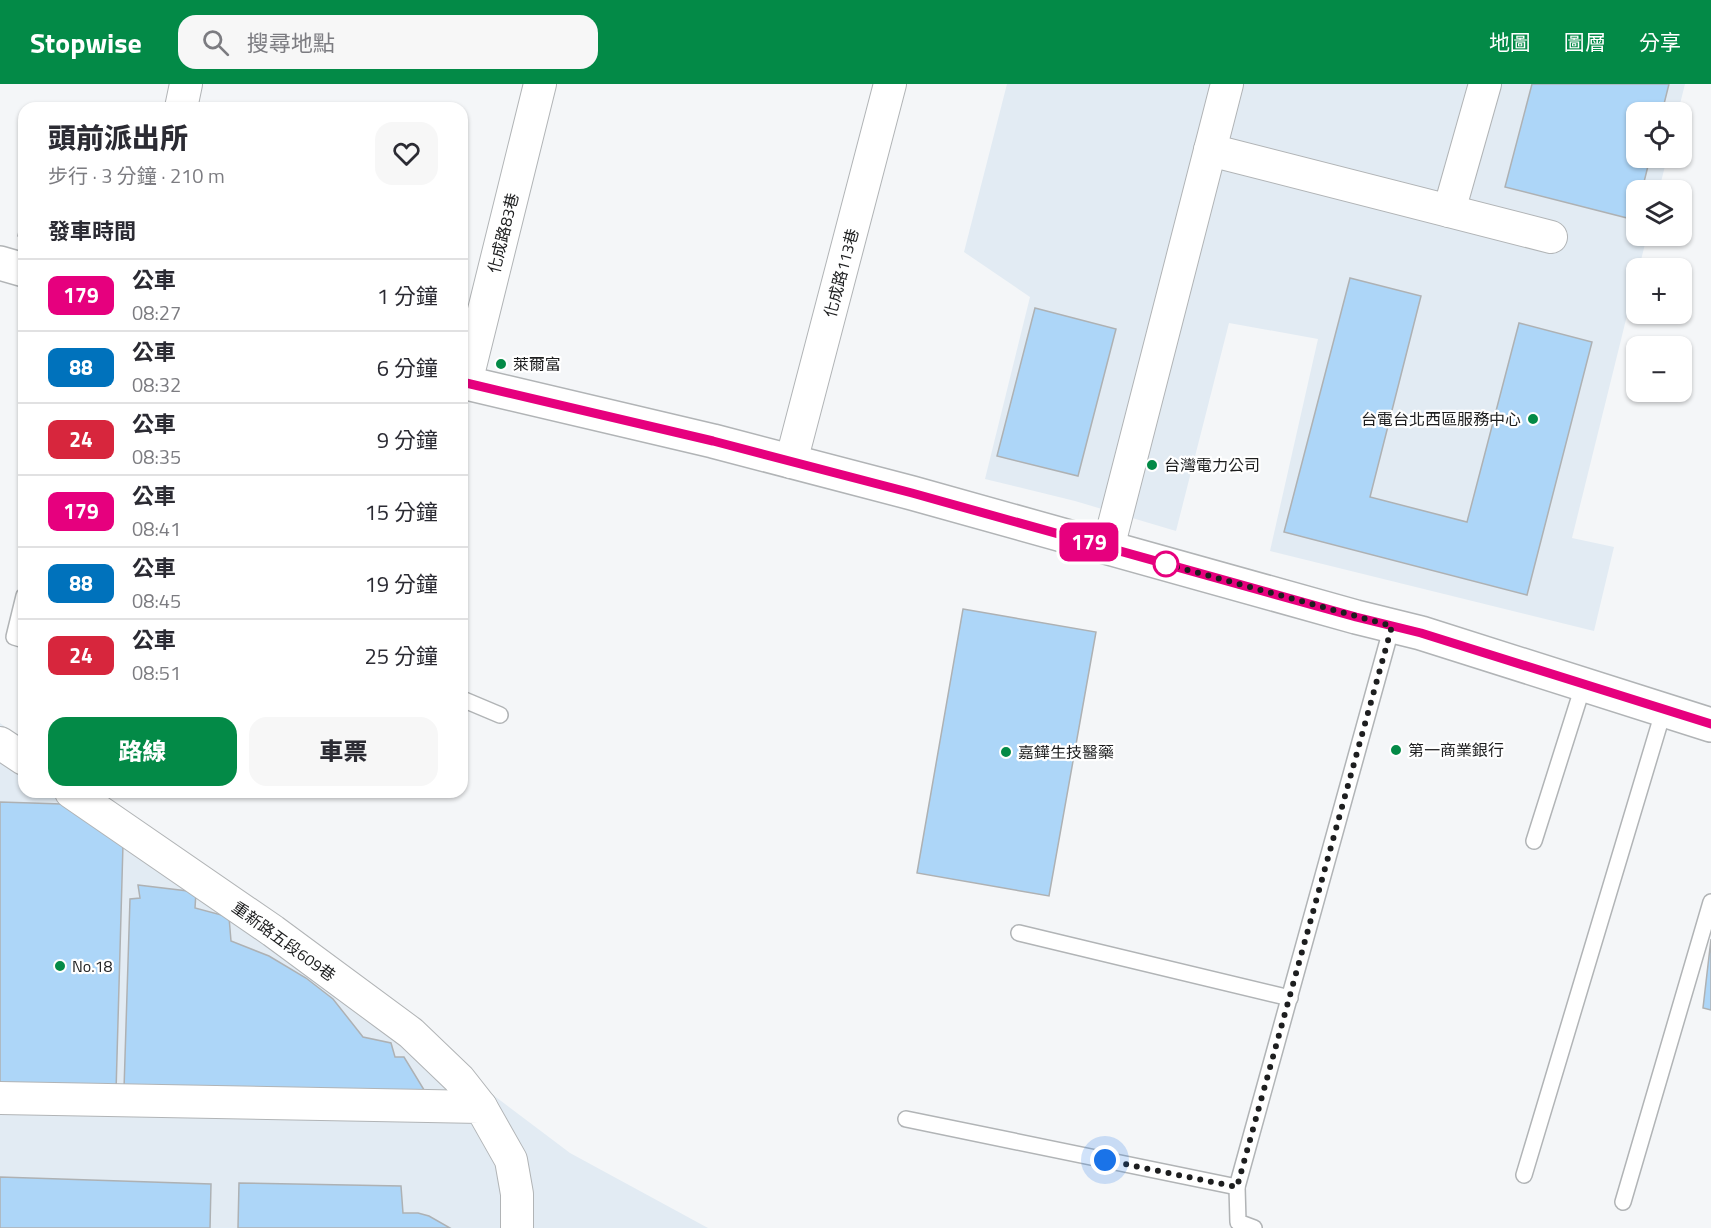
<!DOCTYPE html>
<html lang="zh-TW">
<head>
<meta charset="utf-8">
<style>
  body { margin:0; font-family:"Titillium Web","Noto Sans TC",sans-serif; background:#f7f7f7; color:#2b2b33; height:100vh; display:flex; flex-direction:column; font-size:22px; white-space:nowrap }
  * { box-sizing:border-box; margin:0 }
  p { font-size:20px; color:#7c7c81 }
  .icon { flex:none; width:33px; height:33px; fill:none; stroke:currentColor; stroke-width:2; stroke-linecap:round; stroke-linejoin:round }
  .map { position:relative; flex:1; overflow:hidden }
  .drawer { position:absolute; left:18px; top:18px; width:450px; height:696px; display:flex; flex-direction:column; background:#fff; border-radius:18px; box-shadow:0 2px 4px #0004 }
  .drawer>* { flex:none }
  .badge { padding:0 12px; border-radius:9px; font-size:21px; line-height:39px }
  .tools { position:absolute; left:1626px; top:18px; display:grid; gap:12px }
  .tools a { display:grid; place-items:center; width:66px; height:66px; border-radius:12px; background:#fff; box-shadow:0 2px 4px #0004; font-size:30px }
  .you { position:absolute; width:30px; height:30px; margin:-15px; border:4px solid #fff; border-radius:50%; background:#1a73e8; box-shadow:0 0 0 9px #1a73e833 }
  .map>.badge { position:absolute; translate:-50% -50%; box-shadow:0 0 0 3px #fff }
  h2 { padding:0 30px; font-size:22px; line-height:54px }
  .round { display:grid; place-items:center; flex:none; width:63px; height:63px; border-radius:18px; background:#f7f7f7 }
  .overview { display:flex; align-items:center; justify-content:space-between; height:102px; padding:0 30px }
  h1 { font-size:28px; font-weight:800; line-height:45px }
  .action { display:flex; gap:12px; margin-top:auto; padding:12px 30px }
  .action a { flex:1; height:69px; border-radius:18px; background:#038a47; color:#fff; font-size:24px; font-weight:800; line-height:69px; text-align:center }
  .action a+a { background:#f7f7f7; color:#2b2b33 }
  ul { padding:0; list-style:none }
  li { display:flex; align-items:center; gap:18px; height:72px; padding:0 30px; border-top:2px solid #e1e1e2 }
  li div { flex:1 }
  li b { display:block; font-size:22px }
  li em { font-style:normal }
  li .badge { min-width:66px; font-weight:700; text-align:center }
  header { display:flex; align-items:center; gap:36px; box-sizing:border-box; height:84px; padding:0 30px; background:#038a47; color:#fff }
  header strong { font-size:28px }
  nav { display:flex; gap:33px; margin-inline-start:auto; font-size:21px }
  .search { width:420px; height:54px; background:#f7f7f7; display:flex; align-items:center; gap:15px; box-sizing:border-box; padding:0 21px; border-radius:18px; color:#7c7c81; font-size:22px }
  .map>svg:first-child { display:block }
</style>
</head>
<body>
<header>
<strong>Stopwise</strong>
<div class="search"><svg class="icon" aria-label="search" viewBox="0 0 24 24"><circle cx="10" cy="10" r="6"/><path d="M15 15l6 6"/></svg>搜尋地點</div>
<nav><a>地圖</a><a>圖層</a><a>分享</a></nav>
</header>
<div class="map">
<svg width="1711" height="1144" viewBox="0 0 1711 1144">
  <rect width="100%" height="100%" fill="#f4f6f8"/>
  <g fill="#e2ebf3">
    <polygon points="1007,0 1685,0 1678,28 1636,28 1636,74 1667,74 1659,106 1636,106 1636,152 1647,152 1639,184 1636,184 1636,195 1572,454 1614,463 1594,547 1270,467 1318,255 1229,239 1176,447 1075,417 985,395 1030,213 964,168"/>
    <polygon points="0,639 24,657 24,708 92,708 570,1069 708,1144 0,1144"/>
  </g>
  <g fill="#add6f8" stroke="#aeb1b3" stroke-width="1.5">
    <polygon points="1532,0 1669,0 1662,28 1636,28 1636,74 1650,74 1642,106 1636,106 1636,129 1635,136 1505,103"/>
    <polygon points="24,124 24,153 18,152"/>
    <polygon points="1350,194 1421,212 1370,413 1467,438 1519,239 1592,258 1527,511 1284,448"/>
    <polygon points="1035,224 1116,245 1078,392 997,372"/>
    <polygon points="963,525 1096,548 1049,812 917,789"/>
    <polygon points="0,718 62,720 123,760 116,1008 0,1003"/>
    <polygon points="138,801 196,808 195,824 229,833 231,857 269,872 306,894 333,915 363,953 391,959 395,973 404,973 429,1014 124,1005 130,815 140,814"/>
    <polygon points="1711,855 1711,926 1703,924"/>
    <polygon points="0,1093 211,1100 210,1144 0,1144"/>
    <polygon points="239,1099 401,1102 403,1129 418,1129 429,1132 450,1144 238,1144"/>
  </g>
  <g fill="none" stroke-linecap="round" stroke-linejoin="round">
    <g stroke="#b1b4b6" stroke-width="18">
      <g id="service">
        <polyline points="24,512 14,553 24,556"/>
        <polyline points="462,615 500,631"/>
        <polyline points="1534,757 1584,599"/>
        <polyline points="1019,849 1290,914"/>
        <polyline points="906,1035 1237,1103"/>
        <polyline points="1524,1091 1664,625"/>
        <polyline points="1623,1118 1711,818"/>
        <polyline points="1254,1144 1238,1138 1237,1103 1392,542"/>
      </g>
    </g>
    <g stroke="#b1b4b6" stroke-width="34">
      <g id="minor">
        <polyline points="181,24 186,0"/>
        <polyline points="1210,66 1551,153"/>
        <polyline points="1449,127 1485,0"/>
        <polyline points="466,299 540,0"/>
        <polyline points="791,378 890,0"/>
        <polyline points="1108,464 1227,0"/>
        <polyline points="0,659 24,675"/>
        <polyline points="71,708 273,847 411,949 459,995 481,1023"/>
        <polyline points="0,1014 481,1023 511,1076 517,1110 517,1144"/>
      </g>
    </g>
    <g stroke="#b1b4b6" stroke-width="36">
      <g id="tertiary">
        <polyline points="0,179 24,186"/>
        <polyline points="462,298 713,357 912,409 1356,533 1421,549 1711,641"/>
      </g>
    </g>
    <use href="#service" stroke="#fff" stroke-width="15"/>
    <use href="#minor" stroke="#fff" stroke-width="32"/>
    <use href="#tertiary" stroke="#fff" stroke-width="33"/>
  </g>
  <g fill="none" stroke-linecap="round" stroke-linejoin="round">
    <g stroke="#fff" stroke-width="14">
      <polyline id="line" points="462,298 713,357 912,409 1356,533 1421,549 1711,640"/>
    </g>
    <use href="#line" stroke="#e6007e" stroke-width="9"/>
    <polyline stroke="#1d1e1f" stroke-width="6" stroke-dasharray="0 10.8" points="1105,1076 1237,1103 1392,542 1166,480"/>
  </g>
  <g fill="#038a47" stroke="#fff" stroke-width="2">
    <circle cx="501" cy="280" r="6"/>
    <circle cx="1533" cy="335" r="6"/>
    <circle cx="1152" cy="381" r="6"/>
    <circle cx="1396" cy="666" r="6"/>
    <circle cx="1006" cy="668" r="6"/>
    <circle cx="60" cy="882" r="6"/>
  </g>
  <circle fill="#fff" stroke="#e6007e" stroke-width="3" cx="1166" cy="480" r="12"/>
  <g text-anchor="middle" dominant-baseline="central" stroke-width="4.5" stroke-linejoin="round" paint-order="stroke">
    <g font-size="16" fill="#1d1e1f" stroke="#fff">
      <text transform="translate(503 149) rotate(-76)">化成路83巷</text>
      <text transform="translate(841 189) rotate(-75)">化成路113巷</text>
      <text transform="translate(284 857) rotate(36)">重新路五段609巷</text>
    </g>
    <g font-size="16" fill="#1d1e1f" stroke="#fff" text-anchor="start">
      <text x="513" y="280">萊爾富</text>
      <text x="1521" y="335" text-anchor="end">台電台北西區服務中心</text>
      <text x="1164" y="381">台灣電力公司</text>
      <text x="1408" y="666">第一商業銀行</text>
      <text x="1018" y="668">嘉鏵生技醫藥</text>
      <text x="72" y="882">No.18</text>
    </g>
  </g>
</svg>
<div class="tools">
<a><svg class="icon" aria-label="locate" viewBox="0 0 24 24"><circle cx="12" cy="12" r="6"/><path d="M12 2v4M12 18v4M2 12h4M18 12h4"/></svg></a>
<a><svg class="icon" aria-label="layers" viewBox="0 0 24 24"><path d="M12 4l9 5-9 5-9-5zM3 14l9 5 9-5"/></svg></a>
<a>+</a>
<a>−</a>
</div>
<div class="you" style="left:1105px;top:1076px"></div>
<b class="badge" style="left:1089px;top:458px;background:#e6007e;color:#fff">179</b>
<section class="drawer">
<div class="overview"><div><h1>頭前派出所</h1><p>步行 · 3 分鐘 · 210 m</p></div><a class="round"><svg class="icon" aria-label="heart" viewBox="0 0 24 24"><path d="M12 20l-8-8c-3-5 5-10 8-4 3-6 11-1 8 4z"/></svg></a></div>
<h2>發車時間</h2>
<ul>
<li><span class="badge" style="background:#e6007e;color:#fff">179</span><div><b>公車</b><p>08:27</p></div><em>1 分鐘</em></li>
<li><span class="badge" style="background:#0072bc;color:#fff">88</span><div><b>公車</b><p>08:32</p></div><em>6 分鐘</em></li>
<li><span class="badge" style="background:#d7263d;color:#fff">24</span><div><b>公車</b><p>08:35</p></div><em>9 分鐘</em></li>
<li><span class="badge" style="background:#e6007e;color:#fff">179</span><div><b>公車</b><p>08:41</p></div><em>15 分鐘</em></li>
<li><span class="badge" style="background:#0072bc;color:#fff">88</span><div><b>公車</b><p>08:45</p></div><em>19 分鐘</em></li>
<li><span class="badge" style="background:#d7263d;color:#fff">24</span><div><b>公車</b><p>08:51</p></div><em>25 分鐘</em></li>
</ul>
<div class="action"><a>路線</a><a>車票</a></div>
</section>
</div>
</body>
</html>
